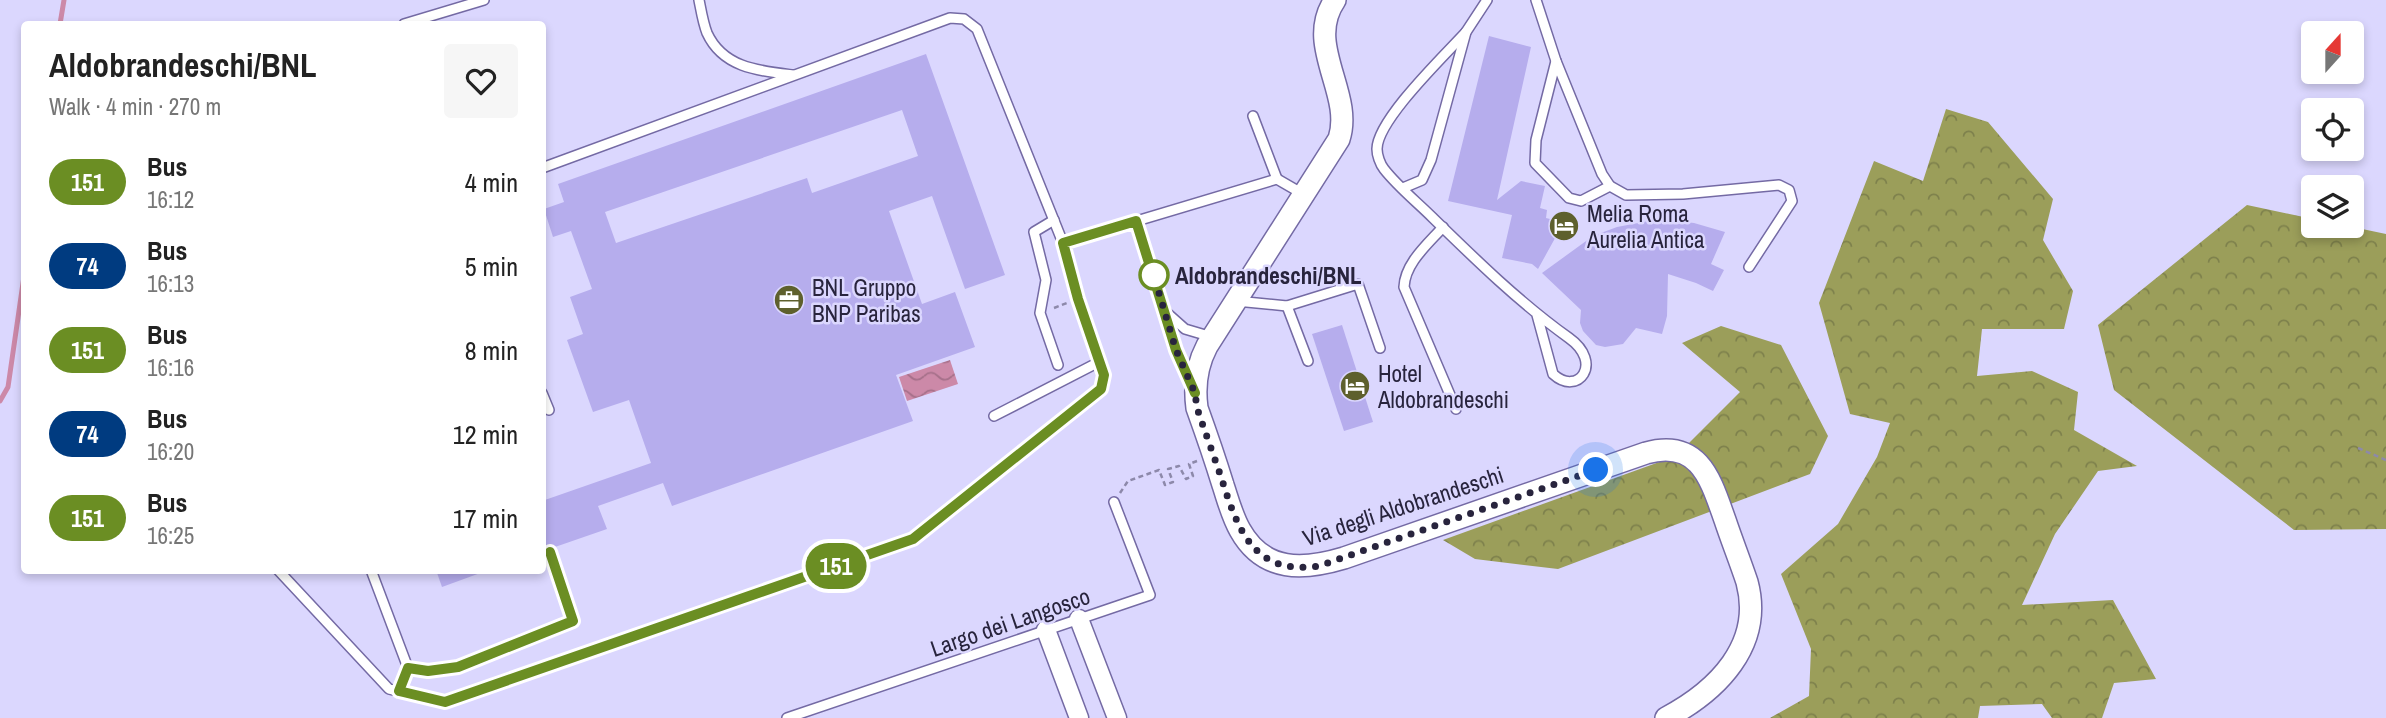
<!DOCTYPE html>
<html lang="en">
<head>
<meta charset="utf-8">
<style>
  body { margin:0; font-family:"Archivo Narrow",sans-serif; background:#f6f6f6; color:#222; height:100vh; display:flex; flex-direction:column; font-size:26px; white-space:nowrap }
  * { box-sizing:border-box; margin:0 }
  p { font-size:23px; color:#767676 }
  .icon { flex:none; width:38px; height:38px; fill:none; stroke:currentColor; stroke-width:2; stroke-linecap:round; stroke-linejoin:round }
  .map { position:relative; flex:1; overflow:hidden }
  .drawer { position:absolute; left:21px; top:21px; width:525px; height:553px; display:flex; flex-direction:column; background:#fff; border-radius:7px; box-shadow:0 4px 10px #0003 }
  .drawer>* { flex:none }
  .badge { padding:0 14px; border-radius:23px; font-size:24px; line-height:46px }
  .needle { width:46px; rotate:21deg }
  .tools { position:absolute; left:2301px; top:21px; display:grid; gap:14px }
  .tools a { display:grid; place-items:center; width:63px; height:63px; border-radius:7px; background:#fff; box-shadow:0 4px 10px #0003; font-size:35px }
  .you { position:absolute; width:35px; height:35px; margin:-18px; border:5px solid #fff; border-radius:50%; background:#1a73e8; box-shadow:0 0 0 10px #1a73e833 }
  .map>.badge { position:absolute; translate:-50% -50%; box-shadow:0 0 0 4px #fff }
  .round { display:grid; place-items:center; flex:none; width:74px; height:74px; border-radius:7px; background:#f6f6f6 }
  .overview { display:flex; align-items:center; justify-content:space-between; height:119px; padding:0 28px }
  h1 { font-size:33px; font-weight:700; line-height:52px }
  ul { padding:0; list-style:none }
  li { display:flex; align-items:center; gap:21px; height:84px; padding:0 28px }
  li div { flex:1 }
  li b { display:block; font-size:26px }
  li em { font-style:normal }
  li .badge { min-width:77px; font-weight:700; text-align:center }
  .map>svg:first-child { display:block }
</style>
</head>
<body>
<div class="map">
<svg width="2386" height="718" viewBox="0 0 2386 718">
  <defs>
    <pattern id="forest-crowns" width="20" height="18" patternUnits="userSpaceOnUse" patternTransform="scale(1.75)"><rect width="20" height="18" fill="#9b9e5a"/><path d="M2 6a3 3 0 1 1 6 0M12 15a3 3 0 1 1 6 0" fill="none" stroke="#7e814c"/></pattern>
    <pattern id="water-waves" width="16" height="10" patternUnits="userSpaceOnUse" patternTransform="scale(1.75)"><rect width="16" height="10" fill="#cc89a8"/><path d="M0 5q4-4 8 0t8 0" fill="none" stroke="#a6708a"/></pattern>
  </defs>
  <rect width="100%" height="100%" fill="#dbd7fe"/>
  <g fill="url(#forest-crowns)">
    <polygon points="1946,109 1988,122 2053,199 2043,240 2073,291 2064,329 1982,329 1977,376 2032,371 2078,392 2074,430 2137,466 2098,471 2055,534 2022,605 2113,600 2156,679 2114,683 2102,718 2052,718 2042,704 1980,706 1978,718 1770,718 1809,696 1811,649 1781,574 1838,524 1877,457 1890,423 1850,414 1819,303 1874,161 1923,181"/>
    <polygon points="2247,205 2313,219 2314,226 2348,226 2386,234 2386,529 2294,530 2114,390 2098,325"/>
    <polygon points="1721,326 1781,345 1828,436 1810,474 1558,569 1475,559 1443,540 1676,456 1740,392 1682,343"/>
  </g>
  <polygon fill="url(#water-waves)" points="950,360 958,384 907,401 899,377"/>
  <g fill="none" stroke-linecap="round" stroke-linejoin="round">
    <g stroke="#cc89a8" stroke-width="5">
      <polyline points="60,24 64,0"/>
      <polyline points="0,401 8,387 24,276"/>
    </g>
  </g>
  <g fill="#b6aded" fill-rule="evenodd">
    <polygon points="1489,36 1531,47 1497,200 1521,181 1545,186 1540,208 1547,210 1546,218 1554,220 1552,228 1559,231 1538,269 1532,264 1502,258 1512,215 1448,201"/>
    <path d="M926 54 1005 275 965 289 932 196 889 211 922 304 955 292 975 347 896 375 913 421 672 506 663 483 598 506 607 529 555 547 547 546 542 552V501L651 463 629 400 593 412 567 340 583 334 570 297 592 289 571 231 553 237 544 209 564 202 558 184ZM902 110 918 156 812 193 807 178 616 243 605 212Z"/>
    <polygon points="1659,219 1694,223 1725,232 1711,264 1724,270 1713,291 1696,283 1668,274 1667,316 1662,334 1636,328 1623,344 1605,347 1596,345 1583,331 1580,323 1581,310 1542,273 1593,236 1617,227"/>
    <polygon points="1342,325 1373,422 1344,431 1312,334"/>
    <polygon points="436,570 483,570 483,572 442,587"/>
  </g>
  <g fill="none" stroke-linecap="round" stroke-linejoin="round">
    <g stroke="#746aa4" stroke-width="12">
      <g id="service">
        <path d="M699 0C701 10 703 23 707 33 723 68 759 71 793 75"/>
        <polyline points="1536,0 1556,61 1602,174 1610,186 1626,195 1683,194 1779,185 1789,190 1792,201 1749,267"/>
        <polyline points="404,24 484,0"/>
        <path d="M1466 32C1445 55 1377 120 1377 149 1377 155 1380 164 1384 169 1398 187 1417 202 1433 218 1476 260 1520 303 1569 338 1604 363 1578 397 1553 374L1537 315"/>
        <polyline points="1556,61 1536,140 1535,163 1569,198 1581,201 1610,186"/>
        <polyline points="1253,116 1277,179"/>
        <polyline points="542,168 950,18 964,19 977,29 1063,243 1277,179 1303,194"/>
        <polyline points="1403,188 1422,180 1431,160 1466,32 1487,0"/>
        <polyline points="1054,220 1034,232 1046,280 1040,313 1058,365"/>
        <polyline points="1136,221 1176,350 1192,385"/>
        <path d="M1443 227C1428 244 1405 263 1404 287L1456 409"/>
        <polyline points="1236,301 1287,306 1358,284 1380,348"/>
        <polyline points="1287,306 1308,361"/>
        <polyline points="1167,313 1185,329 1212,337"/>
        <polyline points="542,393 549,410"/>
        <polyline points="994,416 1099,362"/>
        <polyline points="278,570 389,689 445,702 913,539 1101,389 1104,375 1078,299 1063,243"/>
        <polyline points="371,570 408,668 399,691"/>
        <polyline points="408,668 428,671 458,667 573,620 550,552"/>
        <polyline points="787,718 1150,595 1114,502"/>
      </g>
    </g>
    <g stroke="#746aa4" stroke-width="21">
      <g id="minor">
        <polyline points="1079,619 1117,718"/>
        <polyline points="1046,630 1079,718"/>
      </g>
    </g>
    <g stroke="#746aa4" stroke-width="24">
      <path id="tertiary" d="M1335 0C1304 45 1354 93 1339 139L1207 346C1197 365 1194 386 1197 408 1206 433 1215 459 1223 485 1228 500 1232 516 1240 530 1264 573 1304 570 1344 558L1646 453C1700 438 1711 481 1725 520 1732 541 1740 561 1747 582 1764 645 1717 691 1666 718"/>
    </g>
    <g stroke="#8d89aa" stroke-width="2.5" stroke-dasharray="5 3.5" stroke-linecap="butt">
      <polyline points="1054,308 1067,303"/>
      <polyline points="2358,448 2386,460"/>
      <polyline points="1120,493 1128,481 1159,470 1165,485 1173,482 1168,469 1179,466 1186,479 1193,476 1189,464 1197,461"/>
    </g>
    <use href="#service" stroke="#fff" stroke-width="9"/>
    <use href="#minor" stroke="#fff" stroke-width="18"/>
    <use href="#tertiary" stroke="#fff" stroke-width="21"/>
  </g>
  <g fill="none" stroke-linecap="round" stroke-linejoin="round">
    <g stroke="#fff" stroke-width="16">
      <polyline id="line" points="550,552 573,621 458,667 428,671 408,668 399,691 445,702 913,539 1101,389 1104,375 1078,299 1063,243 1136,221 1176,350 1195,393"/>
    </g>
    <use href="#line" stroke="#6b8e23" stroke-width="10"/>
    <path stroke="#28243d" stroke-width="7" stroke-dasharray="0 12.6" d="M1154 275 1151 266 1176 350 1195 393 1197 408C1205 432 1214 456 1222 480 1238 530 1254 576 1319 566L1596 470"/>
  </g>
  <defs>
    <g id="hotel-disc" transform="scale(1.575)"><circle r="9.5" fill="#5e602d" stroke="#dbd7fe"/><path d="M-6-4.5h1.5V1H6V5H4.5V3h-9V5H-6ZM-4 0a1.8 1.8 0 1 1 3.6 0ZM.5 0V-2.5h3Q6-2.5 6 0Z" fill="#fff"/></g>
    <g id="office-disc" transform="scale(1.575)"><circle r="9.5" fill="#5e602d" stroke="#dbd7fe"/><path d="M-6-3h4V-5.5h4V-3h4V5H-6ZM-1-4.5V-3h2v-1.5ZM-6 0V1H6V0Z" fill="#fff"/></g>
  </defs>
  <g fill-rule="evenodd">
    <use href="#hotel-disc" x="1564" y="226"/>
    <use href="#office-disc" x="789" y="300"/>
    <use href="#hotel-disc" x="1355" y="386"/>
  </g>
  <circle fill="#fff" stroke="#6b8e23" stroke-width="3.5" cx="1154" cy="275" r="14"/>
  <g text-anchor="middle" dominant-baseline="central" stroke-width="5" stroke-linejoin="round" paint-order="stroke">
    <g font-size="23" fill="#28243d" stroke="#dbd7fe" text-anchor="start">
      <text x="1587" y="213">Melia Roma<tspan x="1587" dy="26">Aurelia Antica</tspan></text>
      <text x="812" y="287">BNL Gruppo<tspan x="812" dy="26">BNP Paribas</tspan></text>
      <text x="1378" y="373">Hotel<tspan x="1378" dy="26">Aldobrandeschi</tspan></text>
    </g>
    <g font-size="23" font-weight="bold" fill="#28243d" stroke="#dbd7fe" text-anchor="start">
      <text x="1175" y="275">Aldobrandeschi/BNL</text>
    </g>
    <g font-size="23" fill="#28243d" stroke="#dbd7fe">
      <text transform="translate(1403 506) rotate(-18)">Via degli Aldobrandeschi</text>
      <text transform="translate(1010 622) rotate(-19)">Largo dei Langosco</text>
    </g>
  </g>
</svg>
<div class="tools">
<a><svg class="needle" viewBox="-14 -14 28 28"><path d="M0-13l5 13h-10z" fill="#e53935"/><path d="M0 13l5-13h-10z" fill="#767676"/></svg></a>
<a><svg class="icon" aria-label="locate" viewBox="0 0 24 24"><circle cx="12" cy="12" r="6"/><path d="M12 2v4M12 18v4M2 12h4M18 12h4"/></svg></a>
<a><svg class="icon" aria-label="layers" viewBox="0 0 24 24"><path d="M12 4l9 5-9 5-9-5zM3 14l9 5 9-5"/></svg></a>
</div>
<div class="you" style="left:1596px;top:470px"></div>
<b class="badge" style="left:836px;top:566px;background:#6b8e23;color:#fff">151</b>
<section class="drawer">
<div class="overview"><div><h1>Aldobrandeschi/BNL</h1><p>Walk · 4 min · 270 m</p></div><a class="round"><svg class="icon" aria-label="heart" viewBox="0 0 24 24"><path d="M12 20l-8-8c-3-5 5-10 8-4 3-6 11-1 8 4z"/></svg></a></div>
<ul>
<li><span class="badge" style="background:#6b8e23;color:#fff">151</span><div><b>Bus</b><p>16:12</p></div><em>4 min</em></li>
<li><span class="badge" style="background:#003b80;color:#fff">74</span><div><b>Bus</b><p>16:13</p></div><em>5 min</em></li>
<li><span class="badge" style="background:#6b8e23;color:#fff">151</span><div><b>Bus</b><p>16:16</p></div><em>8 min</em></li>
<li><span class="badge" style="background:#003b80;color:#fff">74</span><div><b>Bus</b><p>16:20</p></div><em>12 min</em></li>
<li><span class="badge" style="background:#6b8e23;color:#fff">151</span><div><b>Bus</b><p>16:25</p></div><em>17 min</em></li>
</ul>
</section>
</div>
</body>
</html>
